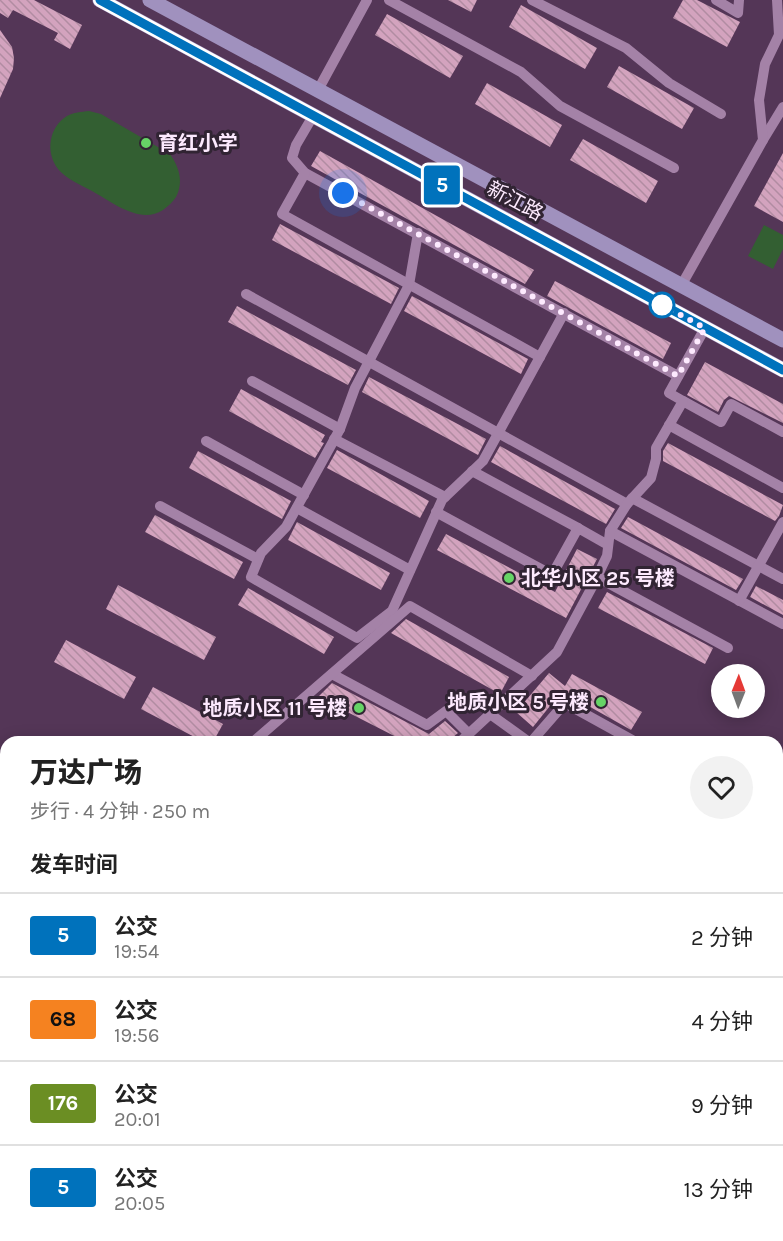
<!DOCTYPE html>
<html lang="zh">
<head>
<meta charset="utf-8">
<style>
  body { margin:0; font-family:Karla,"Noto Sans SC",sans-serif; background:#f2f2f2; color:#222; height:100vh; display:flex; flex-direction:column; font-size:22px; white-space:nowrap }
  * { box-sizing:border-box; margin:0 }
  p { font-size:20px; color:#767676 }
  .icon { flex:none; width:33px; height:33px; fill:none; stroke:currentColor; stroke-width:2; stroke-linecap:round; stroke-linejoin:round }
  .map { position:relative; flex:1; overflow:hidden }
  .panel { position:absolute; left:0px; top:736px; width:783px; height:506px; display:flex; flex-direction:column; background:#fff; border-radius:18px 18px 0 0; box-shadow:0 3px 15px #0003 }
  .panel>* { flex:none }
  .badge { padding:0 12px; border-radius:4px; font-size:21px; line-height:39px }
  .needle { width:39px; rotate:1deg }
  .buttons { position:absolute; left:711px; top:664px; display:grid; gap:12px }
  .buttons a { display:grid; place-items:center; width:54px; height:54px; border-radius:50%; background:#fff; box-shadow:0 3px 15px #0003; font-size:30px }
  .you { position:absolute; width:30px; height:30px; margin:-15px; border:4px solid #fff; border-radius:50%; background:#1a73e8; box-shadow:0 0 0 9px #1a73e833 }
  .map>.badge { position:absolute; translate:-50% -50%; box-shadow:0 0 0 3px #fff }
  h2 { padding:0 30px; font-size:22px; line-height:54px }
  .round { display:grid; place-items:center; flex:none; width:63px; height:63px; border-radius:32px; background:#f2f2f2 }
  .head { display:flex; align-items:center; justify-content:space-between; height:102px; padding:0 30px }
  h1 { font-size:28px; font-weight:800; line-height:45px }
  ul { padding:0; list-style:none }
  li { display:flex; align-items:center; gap:18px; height:84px; padding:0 30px; border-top:2px solid #e0e0e0 }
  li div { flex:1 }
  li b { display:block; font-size:22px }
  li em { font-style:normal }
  li .badge { min-width:66px; font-weight:700; text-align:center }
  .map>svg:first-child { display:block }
</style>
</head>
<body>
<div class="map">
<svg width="783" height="1241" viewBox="0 0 783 1241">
  <defs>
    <pattern id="park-crowns" width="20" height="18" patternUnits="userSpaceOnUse" patternTransform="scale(1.5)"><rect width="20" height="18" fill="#335f32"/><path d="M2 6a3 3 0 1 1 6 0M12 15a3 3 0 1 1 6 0" fill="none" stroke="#517651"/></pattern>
    <pattern id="water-waves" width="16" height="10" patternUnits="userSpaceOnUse" patternTransform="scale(1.5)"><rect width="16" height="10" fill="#401645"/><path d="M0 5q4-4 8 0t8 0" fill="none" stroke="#5c3861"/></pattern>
    <pattern id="building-back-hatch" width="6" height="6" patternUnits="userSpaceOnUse" patternTransform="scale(1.5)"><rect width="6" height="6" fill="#d3a3be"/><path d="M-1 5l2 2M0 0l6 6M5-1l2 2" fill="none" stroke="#b18ca2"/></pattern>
  </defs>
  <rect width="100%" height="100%" fill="#543657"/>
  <g fill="#335f32">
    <path d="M89 111 101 114 170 154C179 167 184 182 176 197 173 202 168 206 163 210 140 225 112 202 92 191 81 185 66 179 58 169 45 152 49 127 67 116 74 112 81 112 89 111Z"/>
    <polygon points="764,225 783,235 783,249 773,269 748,256"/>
  </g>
  <polygon fill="url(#park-crowns)" points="783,1016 783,1241 531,1241 536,1236 777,1236 777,1021"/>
  <polygon fill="url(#water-waves)" points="783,1070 783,1241 615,1241 617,1236 777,1236 777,1075"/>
  <g fill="url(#building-back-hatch)">
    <polygon points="0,0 34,0 82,25 70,49 54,40 58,33 13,10 8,18 0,13"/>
    <polygon points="448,0 477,0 471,12"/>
    <polygon points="683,0 697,0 740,22 727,47 673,18"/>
    <polygon points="521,5 597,48 585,69 509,27"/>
    <polygon points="387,14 463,56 450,78 375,35"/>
    <polygon points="0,30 12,47 14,58 13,69 0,98"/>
    <polygon points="619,66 694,108 682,129 607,87"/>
    <polygon points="487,83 562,125 550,147 475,104"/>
    <polygon points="583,139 658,181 646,203 570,160"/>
    <polygon points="320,151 534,270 525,284 311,166"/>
    <polygon points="783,153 783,222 754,206"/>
    <polygon points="280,224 399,288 391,304 272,240"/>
    <polygon points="555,281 671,343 663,359 547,296"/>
    <polygon points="412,296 528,359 521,374 404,311"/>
    <polygon points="237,306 356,370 348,385 228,322"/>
    <polygon points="705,362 783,404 783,423 729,396 724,400 718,412 687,395"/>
    <polygon points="369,377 486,439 478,455 362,392"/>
    <polygon points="241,389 325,435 321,442 324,443 315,458 229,411"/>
    <polygon points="668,443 783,505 779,516 775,521 663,461 663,451"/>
    <polygon points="500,446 615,509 606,524 491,462"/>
    <polygon points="337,450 429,501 420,518 327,468"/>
    <polygon points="198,451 291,501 282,519 189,468"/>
    <polygon points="155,515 243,562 234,579 145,532"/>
    <polygon points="628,517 743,579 736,590 621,528"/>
    <polygon points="297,522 390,573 381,590 288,540"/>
    <polygon points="446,534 555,592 577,549 597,559 566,618 437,550"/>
    <polygon points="118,585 216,637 204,660 106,609"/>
    <polygon points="756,586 783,600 783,615 750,597"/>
    <polygon points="248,588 334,637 324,654 238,605"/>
    <polygon points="607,592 713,648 705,664 598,608"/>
    <polygon points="406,619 509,677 500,694 391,633"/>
    <polygon points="66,640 136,677 124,699 54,662"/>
    <polygon points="549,673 565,686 572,674 642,712 631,730 562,691 533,727 516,712"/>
    <polygon points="332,683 429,734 445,721 458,733 447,742 406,742 318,697"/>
    <polygon points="153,687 223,724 213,742 204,742 141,709"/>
  </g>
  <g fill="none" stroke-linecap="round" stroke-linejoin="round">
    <g stroke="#a482a7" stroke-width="10">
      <polyline points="389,0 521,72 560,106 674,168"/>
      <polyline points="532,0 626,48 669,83 721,114"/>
      <polyline points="716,0 738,13 739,0"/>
      <polyline points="318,90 367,0"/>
      <polyline points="313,116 296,145 292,158 305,173 678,376"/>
      <polyline points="763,140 783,107"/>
      <polyline points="305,173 282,214 540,357"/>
      <polyline points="418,233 409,285 355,388 340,429 286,527 261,553 251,577 357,638 392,611 442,500 483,461 564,313"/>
      <polyline points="681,286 763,140 759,100 765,64 779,35 777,0"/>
      <polyline points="246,294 627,504"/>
      <polyline points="252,381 340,429"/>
      <polyline points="683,401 721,422 731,404 783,432"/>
      <polyline points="669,425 783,488"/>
      <polyline points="334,439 445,497"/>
      <polyline points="206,441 304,495"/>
      <polyline points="472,471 578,528"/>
      <polyline points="632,498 783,579"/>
      <polyline points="160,506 258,559"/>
      <polyline points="297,508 410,570"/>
      <polyline points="436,512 552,575 578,528 608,545"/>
      <polyline points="610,531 783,624"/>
      <polyline points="597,577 728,648"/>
      <polyline points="739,601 783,522"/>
      <polyline points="332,674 427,725 446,711 469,734"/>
      <polyline points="490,714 529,742"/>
      <polyline points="253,742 410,606 532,676"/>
      <polyline points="460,742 557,652 592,587 607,556 610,531 627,504 651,478 656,459 656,448 683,401 669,393 705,328"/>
      <polyline points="531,742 565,703 632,740"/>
      <polyline points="0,834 6,838"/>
      <polyline points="347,1236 351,1241"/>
    </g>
    <g stroke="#a091be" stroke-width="15">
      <polyline points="100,0 783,370"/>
      <polyline points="150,0 783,340"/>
      <polyline points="777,1003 783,1000"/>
      <polyline points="533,1241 538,1236"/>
    </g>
  </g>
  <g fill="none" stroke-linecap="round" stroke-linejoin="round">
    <g stroke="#fff" stroke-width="14">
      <polyline id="line" points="100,0 783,370"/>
    </g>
    <use href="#line" stroke="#0072bc" stroke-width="9"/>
    <polyline stroke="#fdeafe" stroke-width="6" stroke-dasharray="0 10.8" points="343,193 678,376 705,328 662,305"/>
  </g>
  <g fill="#66d466" stroke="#312433" stroke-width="2">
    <circle cx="146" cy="143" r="6"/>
    <circle cx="509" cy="578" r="6"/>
    <circle cx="601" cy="702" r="6"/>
    <circle cx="359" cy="708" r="6"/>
  </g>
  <circle fill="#fff" stroke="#0072bc" stroke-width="3" cx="662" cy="305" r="12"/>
  <g text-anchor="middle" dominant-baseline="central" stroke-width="6" stroke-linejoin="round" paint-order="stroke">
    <g font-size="20" font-weight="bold" fill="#fdeafe" stroke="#312433" text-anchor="start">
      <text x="158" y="143">育红小学</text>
      <text x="521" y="578">北华小区 25 号楼</text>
      <text x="589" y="702" text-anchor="end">地质小区 5 号楼</text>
      <text x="347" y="708" text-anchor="end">地质小区 11 号楼</text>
    </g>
    <g font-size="20" fill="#fdeafe" stroke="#312433">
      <text transform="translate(515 201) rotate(28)">新江路</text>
    </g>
  </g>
</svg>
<div class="buttons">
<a><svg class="needle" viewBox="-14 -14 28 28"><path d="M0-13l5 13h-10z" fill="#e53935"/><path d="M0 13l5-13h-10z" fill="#767676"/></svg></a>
</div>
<div class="you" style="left:343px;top:193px"></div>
<b class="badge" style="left:442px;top:185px;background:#0072bc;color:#fff">5</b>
<section class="panel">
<div class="head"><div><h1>万达广场</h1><p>步行 · 4 分钟 · 250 m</p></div><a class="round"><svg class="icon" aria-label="heart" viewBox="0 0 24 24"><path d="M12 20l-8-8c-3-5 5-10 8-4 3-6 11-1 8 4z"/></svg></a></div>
<h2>发车时间</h2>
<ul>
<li><span class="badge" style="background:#0072bc;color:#fff">5</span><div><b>公交</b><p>19:54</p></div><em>2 分钟</em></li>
<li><span class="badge" style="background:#f58220;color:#111">68</span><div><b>公交</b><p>19:56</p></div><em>4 分钟</em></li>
<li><span class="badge" style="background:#6b8e23;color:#fff">176</span><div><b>公交</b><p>20:01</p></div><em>9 分钟</em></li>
<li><span class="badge" style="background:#0072bc;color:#fff">5</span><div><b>公交</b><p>20:05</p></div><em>13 分钟</em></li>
</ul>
</section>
</div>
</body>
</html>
